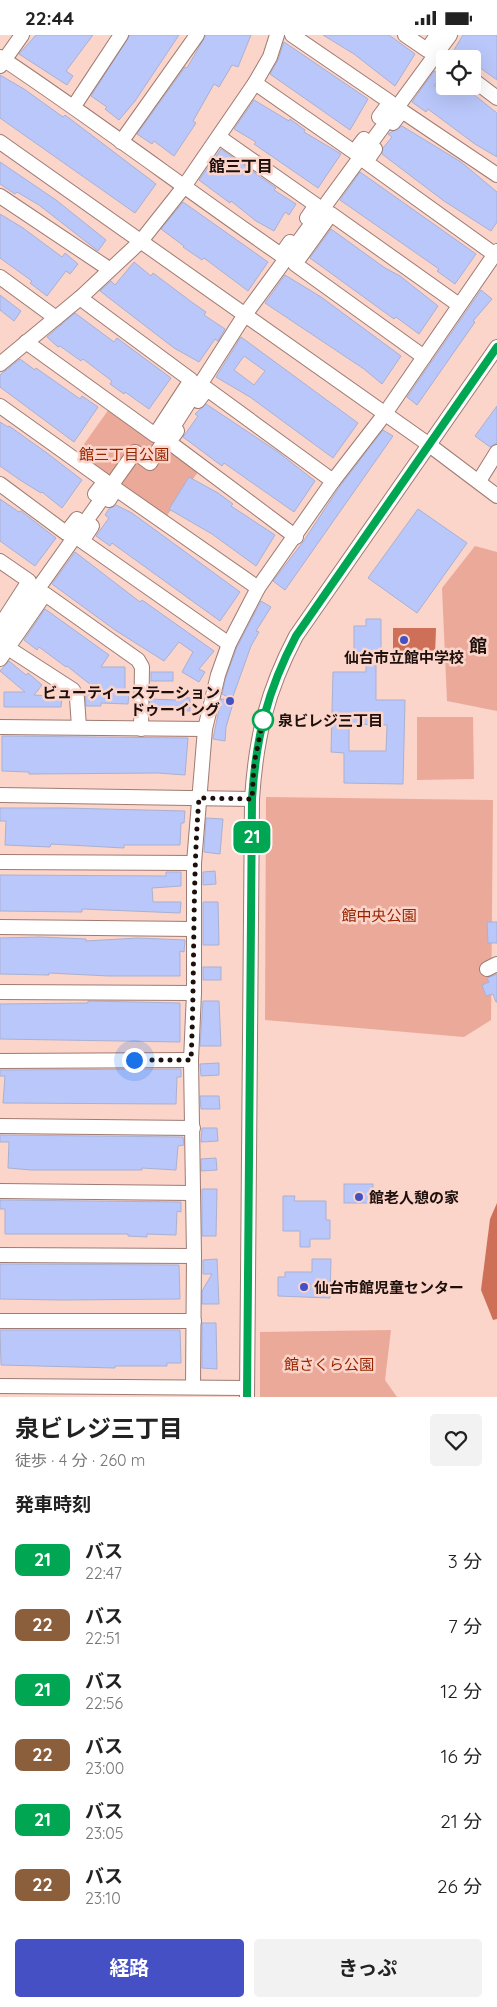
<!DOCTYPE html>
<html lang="ja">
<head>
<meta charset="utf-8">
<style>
  body { margin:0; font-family:Quicksand,"Noto Sans JP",sans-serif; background:#f2f2f2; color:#222; height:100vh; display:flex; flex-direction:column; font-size:19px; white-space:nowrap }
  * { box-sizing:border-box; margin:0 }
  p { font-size:16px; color:#767676 }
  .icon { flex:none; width:28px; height:28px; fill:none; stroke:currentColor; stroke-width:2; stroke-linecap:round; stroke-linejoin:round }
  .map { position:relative; height:1362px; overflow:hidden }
  .details { display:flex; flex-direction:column; background:#fff; flex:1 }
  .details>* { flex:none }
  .badge { padding:0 10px; border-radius:8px; font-size:18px; line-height:32px }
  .fabs { position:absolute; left:436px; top:15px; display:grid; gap:10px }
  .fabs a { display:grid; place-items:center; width:45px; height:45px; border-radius:5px; background:#fff; box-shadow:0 5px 20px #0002; font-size:25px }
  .you { position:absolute; width:25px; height:25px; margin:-12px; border:4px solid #fff; border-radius:50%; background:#1a73e8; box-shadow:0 0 0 8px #1a73e833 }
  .map>.badge { position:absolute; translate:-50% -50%; box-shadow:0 0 0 2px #fff }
  h2 { padding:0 15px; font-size:19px; line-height:45px }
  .round { display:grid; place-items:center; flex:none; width:52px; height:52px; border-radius:5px; background:#f2f2f2 }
  .headline { display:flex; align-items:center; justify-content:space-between; height:85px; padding:0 15px }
  h1 { font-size:24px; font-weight:700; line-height:38px }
  .button { display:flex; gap:10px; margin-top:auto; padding:10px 15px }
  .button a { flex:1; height:58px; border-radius:5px; background:#4550c5; color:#fff; font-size:20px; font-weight:700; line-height:58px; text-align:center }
  .button a+a { background:#f2f2f2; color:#222 }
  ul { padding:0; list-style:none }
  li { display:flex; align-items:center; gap:15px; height:65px; padding:0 15px }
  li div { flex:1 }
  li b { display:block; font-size:19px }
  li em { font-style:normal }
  li .badge { min-width:55px; font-weight:700; text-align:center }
  .status { display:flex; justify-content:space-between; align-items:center; height:35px; padding:0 25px; background:#fff; direction:ltr }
  .status svg { height:14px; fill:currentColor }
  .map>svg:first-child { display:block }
</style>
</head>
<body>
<div class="status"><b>22:44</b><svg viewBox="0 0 49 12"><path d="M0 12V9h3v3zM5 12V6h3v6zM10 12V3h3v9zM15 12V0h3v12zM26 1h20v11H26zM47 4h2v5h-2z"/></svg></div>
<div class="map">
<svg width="497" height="1362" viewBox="0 0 497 1362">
  <rect width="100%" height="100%" fill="#fbd4ca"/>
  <g fill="#ebaa99">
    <polygon points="109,374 198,437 166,482 77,419"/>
    <polygon points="475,511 497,517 497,676 447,666 442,553"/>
    <polygon points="417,682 473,682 474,744 417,745"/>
    <polygon points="266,762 493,765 491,985 464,1002 265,985"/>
    <polygon points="391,1295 385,1345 397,1362 260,1362 260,1297"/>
  </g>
  <g fill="#ce7058">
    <polygon points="393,593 436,593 435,621 393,621"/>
    <polygon points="497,1168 497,1284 493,1285 481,1255 490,1184"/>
  </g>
  <g fill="#bac7fb" stroke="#a9b1d1" fill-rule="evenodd">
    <polygon points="36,0 93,0 66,36 73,41 67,50 19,19"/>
    <polygon points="130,0 179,0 135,66 119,85 105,74 107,72 91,61"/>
    <polygon points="206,0 251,0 238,32 232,30 219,52 214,49 193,86 196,88 174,121 154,106 152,109 137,99 185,32 187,33"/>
    <polygon points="323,0 389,0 415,19 395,51 354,19"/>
    <polygon points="463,0 497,0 497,45 472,27 472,24 467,24 454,15"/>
    <polygon points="284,7 368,64 350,95 270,39 278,25"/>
    <polygon points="434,36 441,40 434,51 463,51 497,78 497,122 475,109 428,74 426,77 412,67"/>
    <polygon points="0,40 24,54 63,82 65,80 156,149 135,178 0,83"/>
    <polygon points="254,65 289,86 290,84 305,95 304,97 341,119 318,153 254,109 256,107 234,94"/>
    <polygon points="402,91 461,127 497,157 497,187 491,196 444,166 382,119 383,113 392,102 388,99"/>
    <polygon points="221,114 276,153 274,155 296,169 289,180 285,177 274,196 256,186 231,166 230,168 199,145"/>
    <polygon points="0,127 56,165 106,205 98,216 39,170 17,157 15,159 0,149"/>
    <polygon points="360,137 476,219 455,249 437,236 439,234 340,165"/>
    <polygon points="183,167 268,227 248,256 204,223 202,225 183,212 184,211 161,194"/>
    <polygon points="0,179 23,193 62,222 65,218 78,229 70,239 66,236 47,261 30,248 32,246 0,223"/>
    <polygon points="331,194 385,233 400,241 438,271 419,299 396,282 394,284 310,223"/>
    <polygon points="134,227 151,241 153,238 193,268 206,277 204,280 225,294 218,306 215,304 199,327 174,313 100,256 111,246 115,250"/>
    <polygon points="285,240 321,262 401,321 382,349 364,334 265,268"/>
    <polygon points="481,255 492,264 473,286 475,287 417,370 407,362"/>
    <polygon points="0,260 21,276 14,286 0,275"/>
    <polygon points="75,278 114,307 117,303 171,343 149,374 125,357 124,359 110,349 112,346 83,324 81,326 60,311 58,312 47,302"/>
    <path d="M241 302 358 388 333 423 250 362 216 342ZM244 321 265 336 254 350 234 335Z"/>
    <polygon points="20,324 35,335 36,333 80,364 82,361 98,372 74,407 0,352 0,340"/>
    <polygon points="206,369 278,417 315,446 294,477 224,428 222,431 183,402 198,381 195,379"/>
    <polygon points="497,371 497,408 490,412 475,401"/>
    <polygon points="0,387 8,392 9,391 47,418 82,445 62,473 42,457 41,458 20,445 0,431"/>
    <polygon points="383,395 393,401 285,555 273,546 303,507 340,451"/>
    <polygon points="189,442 218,458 233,469 231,471 275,500 256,531 212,499 169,474"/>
    <polygon points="0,464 19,477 21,476 56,503 35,531 0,506"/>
    <polygon points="116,470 132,478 240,557 220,586 112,508 110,511 96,501 109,483 105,480 109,474"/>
    <polygon points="418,474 467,508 417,578 368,543"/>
    <polygon points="75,517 140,567 142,565 214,616 199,634 205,637 199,647 182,637 193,617 179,607 164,626 115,595 52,549"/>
    <polygon points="261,566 271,572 256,596 259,597 251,611 232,664 222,659 226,642 237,612"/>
    <polygon points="45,574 109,620 101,632 125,632 125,657 129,658 128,669 101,668 101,671 86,671 85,659 101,658 67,631 66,632 39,612 37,615 24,605"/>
    <path d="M366 584H381V626H376V665H405L403 749 344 748V718L331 717 333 637H366V618H354V591H366ZM349 689 387 690 386 716H349Z"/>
    <polygon points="9,626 26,640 28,638 42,650 34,660 62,662 61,672 4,672 4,657 25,657 0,636"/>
    <rect x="151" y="637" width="22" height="9"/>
    <polygon points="176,662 190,663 190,676 150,675 150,664 176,665"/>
    <polygon points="221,664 234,665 226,692 225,706 213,704"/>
    <polygon points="2,701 188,703 185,740 158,738 29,739 29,737 2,736"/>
    <polygon points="0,773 63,773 185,776 184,788 181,788 180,810 124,810 124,813 51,809 50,812 5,810 6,786 0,786"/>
    <polygon points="206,783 223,784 220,819 204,817"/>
    <polygon points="215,836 216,849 203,850 203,837"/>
    <polygon points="166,837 181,837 181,851 152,853 153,867 181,867 180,878 82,874 82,877 0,876 0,840 166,841"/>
    <polygon points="203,867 218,867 219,910 203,910"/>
    <polygon points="487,887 497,887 497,908 488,908"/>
    <polygon points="40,902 86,904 86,906 138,903 185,905 184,917 180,916 180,941 109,941 49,938 49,940 0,939 0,903"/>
    <rect x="203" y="932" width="18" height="13"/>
    <polygon points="497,939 497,967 496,967 493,959 486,961 482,950 489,947 487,943"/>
    <polygon points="88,966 180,968 180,1007 0,1004 0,969 88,968"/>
    <polygon points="203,966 219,966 221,1011 200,1011"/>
    <polygon points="219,1028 219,1040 201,1041 200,1029"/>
    <polygon points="181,1034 181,1042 177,1042 176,1069 3,1068 5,1041 0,1041 0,1035"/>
    <polygon points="200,1061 219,1061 220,1074 201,1074"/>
    <polygon points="202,1093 217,1093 218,1106 201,1107"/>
    <polygon points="0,1100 183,1102 184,1110 178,1111 176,1135 142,1133 142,1135 31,1135 8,1133 9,1107 0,1107"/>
    <polygon points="216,1123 217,1135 201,1136 201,1124"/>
    <rect x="344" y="1149" width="29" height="19"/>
    <polygon points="202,1154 217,1154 216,1201 202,1201"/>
    <polygon points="283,1161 295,1161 294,1166 326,1166 326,1185 330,1185 330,1204 310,1204 310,1212 300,1212 300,1196 283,1196"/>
    <polygon points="0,1165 181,1167 181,1177 177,1176 176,1200 147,1199 147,1202 128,1201 128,1199 5,1199 5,1174 0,1174"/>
    <polygon points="217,1224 219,1269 202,1269 202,1256 212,1239 203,1239 203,1225"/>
    <polygon points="312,1224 331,1224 330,1263 278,1261 278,1242 285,1242 285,1237 312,1237"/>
    <polygon points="0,1229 179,1230 180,1264 62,1265 0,1264"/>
    <polygon points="202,1288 216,1288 217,1334 202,1333"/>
    <polygon points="0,1295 180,1295 181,1328 167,1328 167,1331 115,1331 115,1333 1,1330"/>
  </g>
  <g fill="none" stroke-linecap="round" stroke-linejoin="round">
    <g stroke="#9f7b72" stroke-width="16">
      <g id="minor">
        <polyline points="292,0 390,67 379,82"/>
        <polyline points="405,0 427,15 437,0"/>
        <path d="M0 22C96 86 187 155 281 220L290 207"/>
        <polyline points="0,31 22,0"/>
        <polyline points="472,44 497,63"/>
        <polyline points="255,48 354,117 364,104"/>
        <polyline points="74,71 121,0"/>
        <polyline points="393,88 402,76 497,140"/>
        <polyline points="219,102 316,170 307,183"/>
        <polyline points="0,107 428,409 497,461"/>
        <polyline points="121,107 197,0"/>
        <polyline points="375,114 366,127 494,219"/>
        <polyline points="0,161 109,234"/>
        <polyline points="0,242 56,283"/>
        <polyline points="26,307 155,400 191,345 80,263"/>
        <polyline points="424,322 295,229 331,179 459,270"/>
        <polyline points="0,329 80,263 141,206 183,153 255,48 270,22 277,0"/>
        <polyline points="198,366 207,354 333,446"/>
        <polyline points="0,371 105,446 95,459"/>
        <polyline points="177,396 169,407 296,502"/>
        <polyline points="479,446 497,417"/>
        <polyline points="0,449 66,498 77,484"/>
        <polyline points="109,465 116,454 258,553"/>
        <polyline points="92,491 82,506 229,609"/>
        <polyline points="0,526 29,546 0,591"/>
        <polyline points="0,607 135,417 150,428 244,281 450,0"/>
        <polyline points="8,613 73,655 77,663 79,692"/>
        <polyline points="0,624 45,559 138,625 142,632 141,694"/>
        <polyline points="0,692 205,694"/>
        <polyline points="0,760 252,764"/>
        <polyline points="0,827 194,828"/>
        <polyline points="0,892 193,894"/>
        <polyline points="487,934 497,929"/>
        <polyline points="0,957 194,958"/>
        <polyline points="0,1026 191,1025"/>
        <polyline points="0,1091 193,1093"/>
        <polyline points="0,1156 192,1158"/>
        <polyline points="0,1220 194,1221"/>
        <polyline points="0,1286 194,1286"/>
        <polyline points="0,1351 247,1353"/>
        <polyline points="193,1352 194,1221 191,1025 194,958 194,828 205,694 218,640 229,609 258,553 333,446 384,380 497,216"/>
        <path d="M247 1362 252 764C256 702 267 656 296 601L497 312"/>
      </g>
    </g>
    <use href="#minor" stroke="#fff" stroke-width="14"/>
  </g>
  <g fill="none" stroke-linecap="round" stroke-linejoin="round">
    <g stroke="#fff" stroke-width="11">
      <path id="line" d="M247 1362 252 764C256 702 267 656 296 601L497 312"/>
    </g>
    <use href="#line" stroke="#00a651" stroke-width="8"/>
    <path stroke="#1c0f0c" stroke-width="5" stroke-dasharray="0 9" d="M134 1025H191C195 937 192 850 199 763L252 764 254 729 263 685"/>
  </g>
  <g fill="#4550c5" stroke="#fbd4ca" stroke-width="2">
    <circle cx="404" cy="605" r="5"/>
    <circle cx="230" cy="666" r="5"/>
    <circle cx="359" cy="1162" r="5"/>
    <circle cx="304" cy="1252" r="5"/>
  </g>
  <circle fill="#fff" stroke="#00a651" stroke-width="2.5" cx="263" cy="685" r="10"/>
  <g text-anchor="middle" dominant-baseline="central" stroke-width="5" stroke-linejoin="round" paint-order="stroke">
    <g font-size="15" fill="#962400" stroke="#fbd4ca">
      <text x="124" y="419">館三丁目公園</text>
      <text x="379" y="880">館中央公園</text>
      <text x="329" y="1329">館さくら公園</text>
    </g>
    <g font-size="15" font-weight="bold" fill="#1c0f0c" stroke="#fbd4ca" text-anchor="start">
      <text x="404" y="622" text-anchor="middle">仙台市立館中学校</text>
      <text x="220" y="657" text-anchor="end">ビューティーステーション<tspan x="220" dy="17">ドゥーイング</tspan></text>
      <text x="369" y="1162">館老人憩の家</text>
      <text x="314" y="1252">仙台市館児童センター</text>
    </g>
    <g font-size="15" font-weight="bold" fill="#1c0f0c" stroke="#fbd4ca" text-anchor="start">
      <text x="278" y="685">泉ビレジ三丁目</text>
    </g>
    <g font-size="16" font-weight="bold" fill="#1c0f0c" stroke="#fbd4ca">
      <text x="241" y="131">館三丁目</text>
    </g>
    <g font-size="18" font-weight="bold" fill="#1c0f0c" stroke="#fbd4ca">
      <text x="478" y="610">館</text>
    </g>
  </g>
</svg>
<div class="fabs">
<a><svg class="icon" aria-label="locate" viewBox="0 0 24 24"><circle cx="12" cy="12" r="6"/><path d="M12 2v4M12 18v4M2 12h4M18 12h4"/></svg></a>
</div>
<div class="you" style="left:134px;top:1025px"></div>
<b class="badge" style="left:252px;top:802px;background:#00a651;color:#fff">21</b>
</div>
<section class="details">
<div class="headline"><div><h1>泉ビレジ三丁目</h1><p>徒歩 · 4 分 · 260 m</p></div><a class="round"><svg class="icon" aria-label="heart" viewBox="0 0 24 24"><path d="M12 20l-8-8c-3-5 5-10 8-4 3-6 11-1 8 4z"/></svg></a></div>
<h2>発車時刻</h2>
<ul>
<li><span class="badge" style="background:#00a651;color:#fff">21</span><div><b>バス</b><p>22:47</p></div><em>3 分</em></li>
<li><span class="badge" style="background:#8b5e3c;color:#fff">22</span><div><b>バス</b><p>22:51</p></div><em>7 分</em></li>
<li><span class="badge" style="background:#00a651;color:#fff">21</span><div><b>バス</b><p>22:56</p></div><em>12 分</em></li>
<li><span class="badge" style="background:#8b5e3c;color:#fff">22</span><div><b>バス</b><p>23:00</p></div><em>16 分</em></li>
<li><span class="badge" style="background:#00a651;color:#fff">21</span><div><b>バス</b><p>23:05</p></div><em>21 分</em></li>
<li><span class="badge" style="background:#8b5e3c;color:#fff">22</span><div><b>バス</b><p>23:10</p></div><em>26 分</em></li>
</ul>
<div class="button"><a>経路</a><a>きっぷ</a></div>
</section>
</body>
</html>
